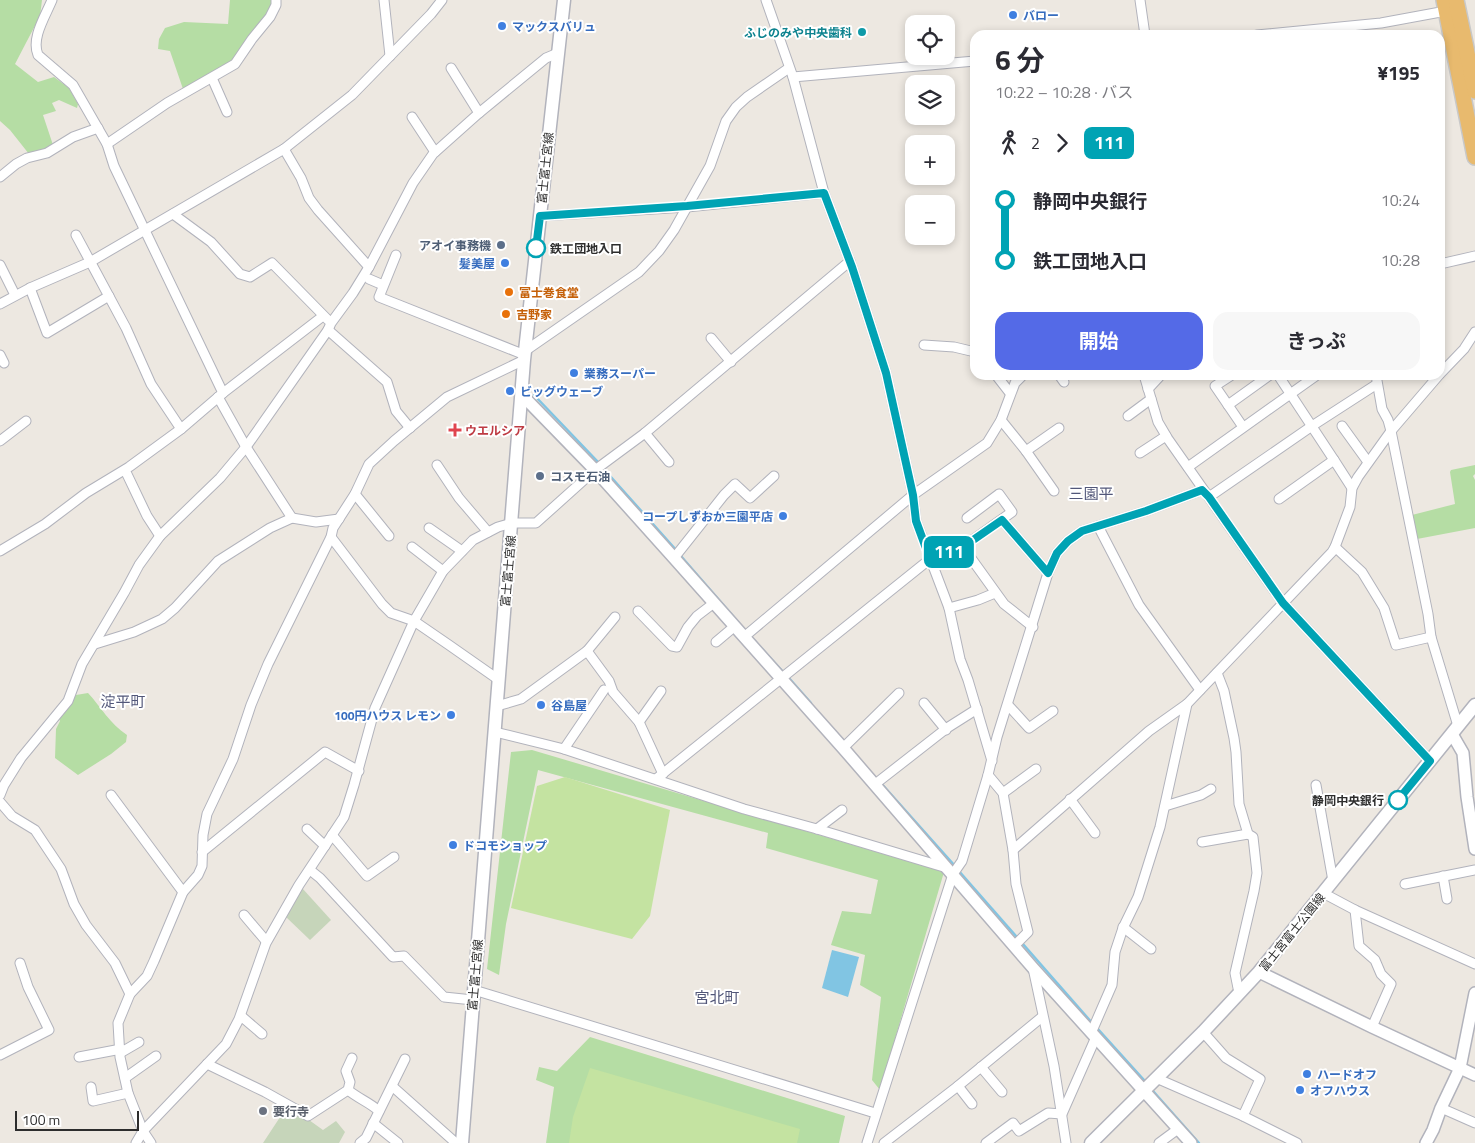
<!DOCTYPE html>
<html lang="ja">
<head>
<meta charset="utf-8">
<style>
  body { margin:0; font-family:"Titillium Web","Noto Sans JP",sans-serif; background:#f7f7f7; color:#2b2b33; height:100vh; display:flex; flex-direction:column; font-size:19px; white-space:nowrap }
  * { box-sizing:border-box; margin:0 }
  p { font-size:16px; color:#7c7c81 }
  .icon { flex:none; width:28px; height:28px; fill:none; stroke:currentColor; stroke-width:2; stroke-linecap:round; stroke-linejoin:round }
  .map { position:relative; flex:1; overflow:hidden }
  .panel { position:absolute; left:970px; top:30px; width:475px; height:350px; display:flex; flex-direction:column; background:#fff; border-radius:15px; box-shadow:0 2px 8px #0003 }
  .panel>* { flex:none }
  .badge { padding:0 10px; border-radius:8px; font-size:18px; line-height:32px }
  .fabs { position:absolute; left:905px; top:15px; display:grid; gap:10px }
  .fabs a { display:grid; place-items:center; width:50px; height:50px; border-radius:10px; background:#fff; box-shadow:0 2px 8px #0003; font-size:25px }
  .scale { position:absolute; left:15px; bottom:12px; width:124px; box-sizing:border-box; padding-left:5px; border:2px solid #2d2d2d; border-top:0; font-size:14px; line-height:18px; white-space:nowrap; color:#2d2d2d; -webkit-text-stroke:4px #fff; paint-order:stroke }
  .map>.badge { position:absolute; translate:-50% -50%; box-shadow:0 0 0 2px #fff }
  .legs { display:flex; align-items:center; gap:8px; height:55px; padding:0 25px; font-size:16px }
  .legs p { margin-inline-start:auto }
  .headline { display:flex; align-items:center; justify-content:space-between; height:85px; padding:0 25px }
  h1 { font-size:28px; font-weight:700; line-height:38px }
  .cta { display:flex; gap:10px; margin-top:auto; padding:10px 25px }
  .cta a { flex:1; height:58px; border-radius:15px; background:#546ae7; color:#fff; font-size:20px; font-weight:700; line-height:58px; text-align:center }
  .cta a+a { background:#f7f7f7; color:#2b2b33 }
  ul { padding:0 25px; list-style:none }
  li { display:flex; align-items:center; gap:18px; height:60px; font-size:19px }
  li i { display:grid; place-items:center; width:8px; height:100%; margin:0 6px; background:currentColor }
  li i::after { content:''; width:12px; height:12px; margin:-6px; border:4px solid; border-radius:50%; background:#fff }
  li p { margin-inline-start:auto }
  li:first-child i { background:linear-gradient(#0000 50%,currentColor 0) }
  li:last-child i { background:linear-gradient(currentColor 50%,#0000 0) }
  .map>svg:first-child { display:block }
</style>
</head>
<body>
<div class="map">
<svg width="1475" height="1143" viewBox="0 0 1475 1143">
  <rect width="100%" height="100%" fill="#ede8e1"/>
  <g fill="#b5dda4">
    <polygon points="0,0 42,0 40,16 15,64 38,82 54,77 69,88 78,104 77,108 59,100 52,103 56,111 43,115 53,145 40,152 29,154 10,130 0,121"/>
    <polygon points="230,0 273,0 273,4 234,62 183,89 170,51 158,49 159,39 165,28 184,22 228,24"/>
    <polygon points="1475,465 1475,474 1473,476 1475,480 1475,528 1417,539 1412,515 1455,504 1450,472 1451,470"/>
    <path d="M88 693C101 707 110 724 127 735L126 742 111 754 78 775 55 758 56 729 60 721 57 714 76 695Z"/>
    <polygon points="532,750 944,872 880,1090 872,1080 881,997 860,985 865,955 831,945 842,911 871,914 878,880 766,848 768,833 538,770 506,924 499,975 487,969 511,752"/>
    <polygon points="590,1037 845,1116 839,1143 546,1143 554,1087 536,1080 539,1067 557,1071"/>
  </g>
  <g fill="#c6d5ba">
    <polygon points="302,888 331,920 310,940 286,917"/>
    <polygon points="288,1105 323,1130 336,1121 345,1132 339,1143 263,1143"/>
  </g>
  <g fill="#c4e3a1">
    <polygon points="565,777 670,810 650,916 632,939 511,908 537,786"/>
    <polygon points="590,1068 800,1129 797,1143 569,1143 573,1117"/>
  </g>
  <polygon fill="#81c5e3" points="832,950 859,957 848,997 822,988"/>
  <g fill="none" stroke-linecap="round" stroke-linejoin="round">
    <g stroke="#81c5e3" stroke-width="2.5">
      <polyline points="534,395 599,463"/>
      <polyline points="602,467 677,551"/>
      <polyline points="680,555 739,623"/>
      <polyline points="754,640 784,673"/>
      <polyline points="788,677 811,703"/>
      <polyline points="880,782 955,866"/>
      <polyline points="958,870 1093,1024"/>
      <polyline points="1097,1028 1144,1080"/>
      <polyline points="1153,1091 1199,1143"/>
    </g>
    <g stroke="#b2b3bc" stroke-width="11">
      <g id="minor">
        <path d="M52 0C45 17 31 38 38 55L73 85 107 144 114 166 223 393"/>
        <polyline points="384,0 390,56"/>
        <polyline points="766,0 793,77 824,193 852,267 886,373 913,495 916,521 949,608 960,659 968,680 992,761"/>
        <polyline points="1140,0 1145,35"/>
        <polyline points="1257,35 1381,23 1446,11"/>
        <polyline points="451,68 479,113"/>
        <polyline points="793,77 975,61"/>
        <polyline points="212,78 227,112"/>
        <polyline points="412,117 435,152"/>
        <polyline points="107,144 167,103 235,64 252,39 270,17 276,5 276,0"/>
        <polyline points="284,149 301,178 309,198 318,210 369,267"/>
        <polyline points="0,177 16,164 27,158 47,153 73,137 98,128"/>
        <polyline points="173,214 211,242 240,274 250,277 272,263 328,320"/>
        <polyline points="540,216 687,207 824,193"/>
        <polyline points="76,235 126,328 151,384 181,429"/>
        <polyline points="396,255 379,297 525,355"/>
        <polyline points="1440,264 1475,256"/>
        <polyline points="0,265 15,295"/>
        <polyline points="369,279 383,285"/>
        <polyline points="30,288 47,333 109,296"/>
        <polyline points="0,304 30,288 90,262 284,149 352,95 431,14 442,0"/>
        <polyline points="328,330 387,382 396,411 410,428"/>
        <polyline points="711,338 731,362"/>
        <polyline points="924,345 954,347 975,352"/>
        <polyline points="525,351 639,272 659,251 674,230 710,166 726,121 736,107 747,97 789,68"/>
        <polyline points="0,355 4,363"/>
        <polyline points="1440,374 1464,349 1475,332"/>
        <polyline points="996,375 1010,393"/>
        <polyline points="1059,375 1064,382"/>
        <polyline points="1144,375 1158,422 1168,439 1283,603 1430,761"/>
        <polyline points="1232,375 1215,386 1243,427"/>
        <polyline points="1278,375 1334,460"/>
        <polyline points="1376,375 1382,409 1388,420 1391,431 1428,614 1431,637 1458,726"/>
        <polyline points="1148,389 1161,375"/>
        <polyline points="218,397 246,447 292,518"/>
        <polyline points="1228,405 1270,375"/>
        <polyline points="1128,416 1151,399"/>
        <polyline points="1001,420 1026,451 1054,491"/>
        <polyline points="1342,426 1368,462"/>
        <polyline points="645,433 669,462"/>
        <polyline points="0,441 26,421"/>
        <polyline points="1026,451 1059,428"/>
        <polyline points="1140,453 1166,436"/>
        <polyline points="437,465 459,498 488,532"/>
        <polyline points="1188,467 1317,375"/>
        <polyline points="125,470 147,516 160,536"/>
        <polyline points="355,494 389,536"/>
        <polyline points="1209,497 1312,426 1377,384"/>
        <polyline points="1279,499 1334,460 1352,488"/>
        <polyline points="1002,520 1048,573"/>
        <polyline points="1098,526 1139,605 1200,690"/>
        <polyline points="429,528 462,551"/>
        <polyline points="331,537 382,604 391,613 414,621 449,645 499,680"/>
        <polyline points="412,547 443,571"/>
        <polyline points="963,547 1012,512 999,494 967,518"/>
        <polyline points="1335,547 1362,572 1384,608 1396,645 1431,637"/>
        <polyline points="0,551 45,524 86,493 129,467 181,429 223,393 323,316"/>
        <polyline points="674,558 724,495 735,484 750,498 774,476"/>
        <polyline points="949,608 978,600 995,593"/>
        <polyline points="638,611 672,646 677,647 688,627 697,616 714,603"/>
        <polyline points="744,637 913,495 987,443 1001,420 1015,383 1023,375"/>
        <polyline points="716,642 735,626"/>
        <polyline points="95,644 134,632 162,619 175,608 218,561 270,528 292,518 316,522 339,519"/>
        <polyline points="587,651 609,681 613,692 639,722 663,774"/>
        <polyline points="1217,673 1224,691 1234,738 1236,752 1239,804 1248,834 1253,837 1257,873 1254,891 1235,973 1238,988 1241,991"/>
        <polyline points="924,703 946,730"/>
        <polyline points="1008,705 1029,728 1053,711"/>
        <polyline points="497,706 521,699 587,651 615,617"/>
        <polyline points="639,722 661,691"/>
        <polyline points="495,732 564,749 744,809 817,829 947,868"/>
        <polyline points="843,748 899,693"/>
        <polyline points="564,749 604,690"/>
        <polyline points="988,775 1003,793 1013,850 1016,884 1028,932 1015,945"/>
        <polyline points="656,779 930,559 963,547 1004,604 1033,627"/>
        <polyline points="874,785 947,728 977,709"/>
        <polyline points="1316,785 1333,881"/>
        <polyline points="1003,793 1036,769"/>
        <polyline points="0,795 4,785 21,758 68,701 82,664 124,593 139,565 160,536 220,478 246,447 328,330 331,323 353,293 369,267 413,183 433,154 479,113 546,58 558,53"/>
        <polyline points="111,795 183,892"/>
        <polyline points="1070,799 1095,833"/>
        <polyline points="0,802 12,816 35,830 61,869 74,904 86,925 115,963 130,994"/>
        <polyline points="1165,806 1201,795 1211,789"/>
        <polyline points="307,829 325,846"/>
        <polyline points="817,829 842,810"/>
        <polyline points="332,835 367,876 394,857"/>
        <polyline points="1202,842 1248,834"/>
        <polyline points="1013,850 1149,731 1187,704"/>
        <polyline points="202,852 325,752 359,771"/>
        <polyline points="310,870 320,878 393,957 404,956 444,997 473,1000"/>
        <polyline points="1443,876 1447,899"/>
        <polyline points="1405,884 1475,870"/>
        <polyline points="1323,893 1355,910 1475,964"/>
        <polyline points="1355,910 1359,946 1375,960 1381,974 1391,984 1372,1027"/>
        <polyline points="244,915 266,941"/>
        <polyline points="1123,927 1151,949"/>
        <polyline points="1033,968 1054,1066 1066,1143"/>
        <polyline points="474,990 875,1113"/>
        <polyline points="241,1016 262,1034"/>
        <polyline points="1092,1031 1112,985 1115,952 1123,928 1138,897 1160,827 1187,704 1332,552 1335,547 1350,507 1352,488 1358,477 1391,431 1439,375"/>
        <polyline points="1203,1032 1226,1058 1260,1079 1243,1116"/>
        <polyline points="120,1053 139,1042"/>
        <polyline points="0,1055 49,1030 28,987 20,963"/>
        <polyline points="79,1057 121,1049"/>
        <polyline points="207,1064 265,1092 308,1116 348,1090 350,1082 346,1071 352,1058"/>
        <polyline points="981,1067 1002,1092"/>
        <polyline points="125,1078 156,1056"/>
        <polyline points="1156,1078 1243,1116 1297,1143"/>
        <polyline points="392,1086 456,1143"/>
        <polyline points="958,1086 972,1104"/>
        <polyline points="91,1087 93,1101 128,1093"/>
        <path d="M348 1090C359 1099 369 1102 379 1111"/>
        <polyline points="1441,1108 1475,1123"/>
        <polyline points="373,1123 398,1143"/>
        <polyline points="136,1143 143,1131 226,1044 239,1019 266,943 299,885 344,817 354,785 375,708 414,621 443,571 473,540 498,527 512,523 536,523 595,470 645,433 850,261"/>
        <polyline points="151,1143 143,1131 128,1093 120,1057 118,1023 130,994 147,976 154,961 183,892 198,875 202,866 203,835 207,814 233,759 251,705 268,664 331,537 333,528 355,494 369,464 394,441 447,397 524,360"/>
        <polyline points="360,1143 366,1138 405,1059"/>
        <polyline points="867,1143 953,874 962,861 988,775 997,737 1048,573 1057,553 1068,541 1082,531 1146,511 1202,490"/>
        <polyline points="884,1143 958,1086 1042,1017"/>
        <polyline points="986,1143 1013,1123 1019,1131 1048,1113 1062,1114 1096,1037"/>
        <polyline points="1159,1143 1178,1129"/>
      </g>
    </g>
    <g stroke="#b2b3bc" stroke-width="14">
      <g id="tertiary">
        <polyline points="522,395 595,470 674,558 843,748 1033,968 1191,1143"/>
        <polyline points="1452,734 1463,753 1467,797 1475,849"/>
        <polyline points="1259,972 1372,1027 1475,1075"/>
        <polyline points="1426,1143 1433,1130 1441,1108 1460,1068 1475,993"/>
      </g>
    </g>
    <g stroke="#b2b3bc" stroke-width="15">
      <g id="secondary">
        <polyline points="462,1143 524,360 564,0"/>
        <polyline points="1091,1143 1203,1032 1259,972 1475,705"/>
      </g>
    </g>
    <g stroke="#c8c8c8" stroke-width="18">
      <g id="trunk">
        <polyline points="1444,0 1475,157"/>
        <polyline points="1456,0 1475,91"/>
      </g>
    </g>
    <use href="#minor" stroke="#fff" stroke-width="9"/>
    <use href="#tertiary" stroke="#fff" stroke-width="11"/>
    <use href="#secondary" stroke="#fff" stroke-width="12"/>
    <use href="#trunk" stroke="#e8ba6e" stroke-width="15"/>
  </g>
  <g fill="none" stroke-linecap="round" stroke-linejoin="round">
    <g stroke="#fff" stroke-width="11">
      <polyline id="line-1" points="536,248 540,216 687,206 824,193 852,267 886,373 913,495 916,521 930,559 963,547 1002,520 1048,573 1057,553 1068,541 1082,531 1146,511 1202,490 1209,497 1283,603 1430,761 1398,800"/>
    </g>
    <use href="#line-1" stroke="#00a3b4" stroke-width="8"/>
  </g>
  <g fill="#3f7fe0" stroke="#fff" stroke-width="2">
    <circle cx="1013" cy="15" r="5"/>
    <circle cx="502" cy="26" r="5"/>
    <circle cx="505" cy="263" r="5"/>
    <circle cx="574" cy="373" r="5"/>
    <circle cx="510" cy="391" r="5"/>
    <circle cx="783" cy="516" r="5"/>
    <circle cx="541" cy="705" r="5"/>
    <circle cx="451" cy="715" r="5"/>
    <circle cx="453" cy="845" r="5"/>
    <circle cx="1307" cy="1074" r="5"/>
    <circle cx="1300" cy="1090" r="5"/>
  </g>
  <circle fill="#0f9aa8" stroke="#fff" stroke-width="2" cx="862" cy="32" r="5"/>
  <g fill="#5c6f8a" stroke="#fff" stroke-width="2">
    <circle cx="501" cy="245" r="5"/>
    <circle cx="540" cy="476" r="5"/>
  </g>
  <g fill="#fff" stroke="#00a3b4" stroke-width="2.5">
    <circle cx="536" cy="248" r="9"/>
    <circle cx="1398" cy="800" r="9"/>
  </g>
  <g fill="#e8710a" stroke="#fff" stroke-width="2">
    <circle cx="509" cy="292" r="5"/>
    <circle cx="506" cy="314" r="5"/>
  </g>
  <path fill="#e0444e" stroke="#fff" stroke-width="2" d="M452.5 422.5h5v5h5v5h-5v5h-5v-5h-5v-5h5z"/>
  <circle fill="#6b7280" stroke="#fff" stroke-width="2" cx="263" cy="1111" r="5"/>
  <g text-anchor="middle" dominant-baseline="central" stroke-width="4" stroke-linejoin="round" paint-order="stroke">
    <g font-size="12" font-weight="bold" fill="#366cbe" stroke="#fff" text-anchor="start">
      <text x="1023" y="15">バロー</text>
      <text x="512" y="26">マックスバリュ</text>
      <text x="495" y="263" text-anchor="end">髪美屋</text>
      <text x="584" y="373">業務スーパー</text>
      <text x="520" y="391">ビッグウェーブ</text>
      <text x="773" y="516" text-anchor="end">コープしずおか三園平店</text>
      <text x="551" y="705">谷島屋</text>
      <text x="441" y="715" text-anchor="end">100円ハウス レモン</text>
      <text x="463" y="845">ドコモショップ</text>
      <text x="1317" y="1074">ハードオフ</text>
      <text x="1310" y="1090">オフハウス</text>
    </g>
    <g font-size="12" font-weight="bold" fill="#0d838f" stroke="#fff" text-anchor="end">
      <text x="852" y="32">ふじのみや中央歯科</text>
    </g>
    <g font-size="12" fill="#2d2d2d" stroke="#fff">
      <text transform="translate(545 168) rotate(-84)">富士富士宮線</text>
      <text transform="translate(508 571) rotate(-85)">富士富士宮線</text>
      <text transform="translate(1292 932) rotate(-51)">富士宮富士公園線</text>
      <text transform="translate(475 975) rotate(-85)">富士富士宮線</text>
    </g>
    <g font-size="12" font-weight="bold" fill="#4e5e75" stroke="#fff" text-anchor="end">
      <text x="491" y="245">アオイ事務機</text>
      <text x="550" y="476" text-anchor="start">コスモ石油</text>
    </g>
    <g font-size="12" font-weight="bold" fill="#2d2d2d" stroke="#fff" text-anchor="start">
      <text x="550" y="248">鉄工団地入口</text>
      <text x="1384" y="800" text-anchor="end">静岡中央銀行</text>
    </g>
    <g font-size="12" font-weight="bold" fill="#c56008" stroke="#fff" text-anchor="start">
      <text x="519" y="292">富士巻食堂</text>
      <text x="516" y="314">吉野家</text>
    </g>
    <g font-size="12" font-weight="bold" fill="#be3a42" stroke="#fff" text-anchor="start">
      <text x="465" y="430">ウエルシア</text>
    </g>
    <g font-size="12" font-weight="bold" fill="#5b616d" stroke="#fff" text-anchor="start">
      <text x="273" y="1111">要行寺</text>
    </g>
    <g font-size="15" fill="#525779" stroke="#fff">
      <text x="1091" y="493">三園平</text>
      <text x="123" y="701">淀平町</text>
      <text x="717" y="997">宮北町</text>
    </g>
  </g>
</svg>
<div class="fabs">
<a><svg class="icon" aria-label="locate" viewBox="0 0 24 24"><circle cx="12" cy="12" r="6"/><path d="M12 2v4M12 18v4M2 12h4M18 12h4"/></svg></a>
<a><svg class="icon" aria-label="layers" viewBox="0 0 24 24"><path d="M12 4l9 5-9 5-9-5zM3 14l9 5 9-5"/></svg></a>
<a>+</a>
<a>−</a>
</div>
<div class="scale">100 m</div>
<b class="badge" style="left:949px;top:552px;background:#00a3b4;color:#fff">111</b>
<section class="panel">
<div class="headline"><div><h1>6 分</h1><p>10:22 – 10:28 · バス</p></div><b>¥195</b></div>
<div class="legs"><svg class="icon" aria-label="walk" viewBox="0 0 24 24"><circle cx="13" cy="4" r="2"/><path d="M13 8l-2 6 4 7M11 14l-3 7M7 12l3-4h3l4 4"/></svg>2<svg class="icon" aria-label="forward" viewBox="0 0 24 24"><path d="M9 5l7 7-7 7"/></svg><b class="badge" style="background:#00a3b4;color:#fff">111</b></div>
<ul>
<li><i style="color:#00a3b4"></i><b>静岡中央銀行</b><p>10:24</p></li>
<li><i style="color:#00a3b4"></i><b>鉄工団地入口</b><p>10:28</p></li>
</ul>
<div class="cta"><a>開始</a><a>きっぷ</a></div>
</section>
</div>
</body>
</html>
